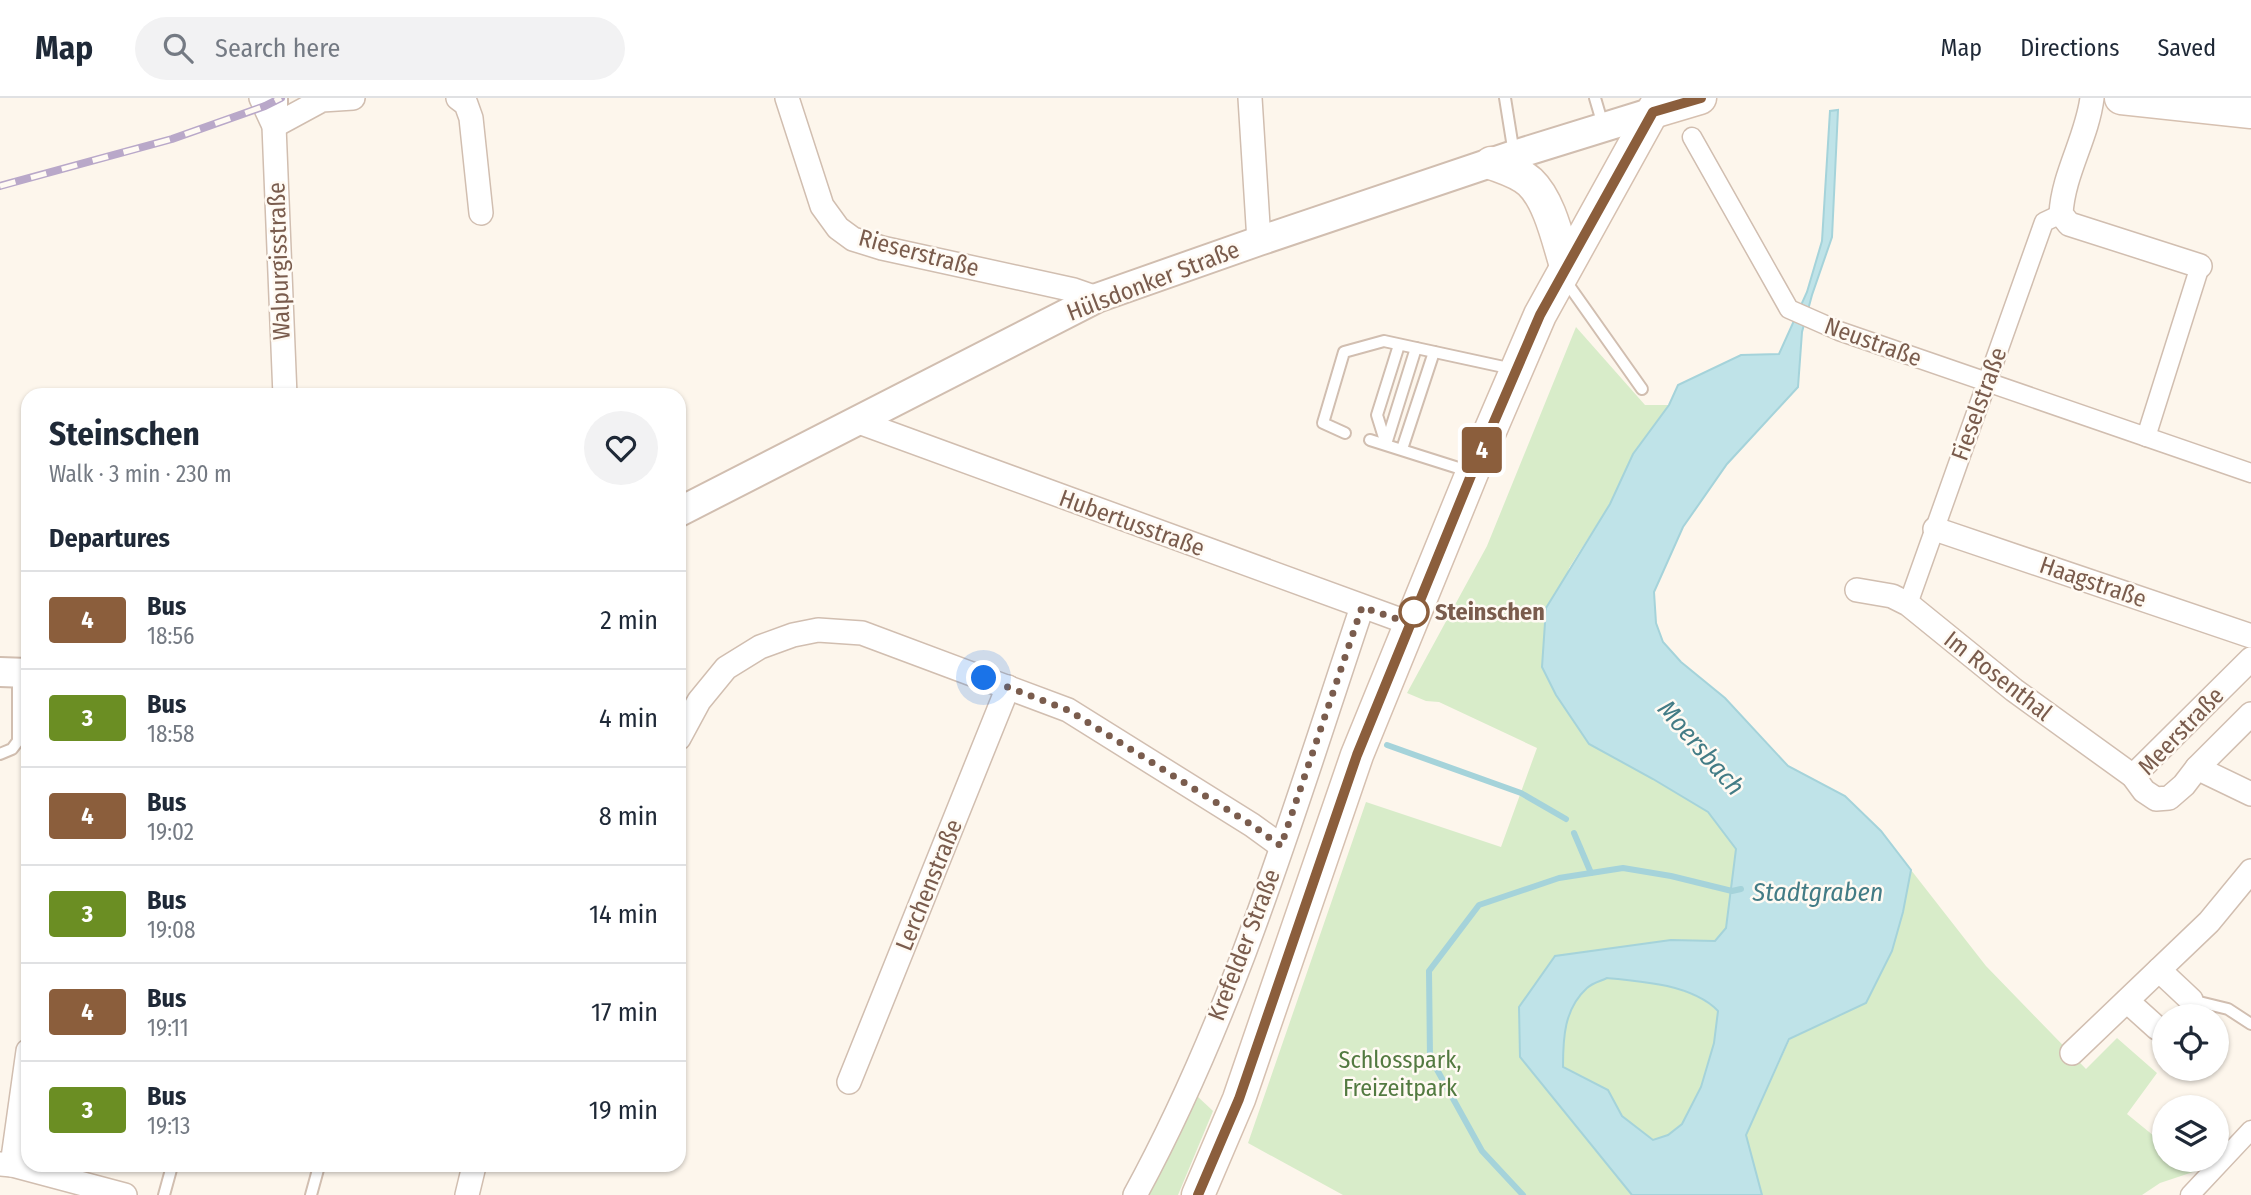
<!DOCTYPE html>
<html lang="en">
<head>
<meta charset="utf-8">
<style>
  body { margin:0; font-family:"Fira Sans Condensed",sans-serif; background:#f2f2f3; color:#1f2937; height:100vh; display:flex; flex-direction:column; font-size:26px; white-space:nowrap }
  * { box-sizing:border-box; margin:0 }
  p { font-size:23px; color:#747a83 }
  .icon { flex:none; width:38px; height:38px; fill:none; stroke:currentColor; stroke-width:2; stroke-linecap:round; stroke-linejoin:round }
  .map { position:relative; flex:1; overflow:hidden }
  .panel { position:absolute; left:21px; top:290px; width:665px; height:784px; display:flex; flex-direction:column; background:#fff; border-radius:21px; box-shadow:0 2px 5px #0004 }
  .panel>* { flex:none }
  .badge { padding:0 14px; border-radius:5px; font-size:24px; line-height:46px }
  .buttons { position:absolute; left:2152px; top:906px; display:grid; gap:14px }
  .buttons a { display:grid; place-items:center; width:77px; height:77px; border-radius:50%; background:#fff; box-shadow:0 2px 5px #0004; font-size:35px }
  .you { position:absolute; width:35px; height:35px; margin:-18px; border:5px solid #fff; border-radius:50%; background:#1a73e8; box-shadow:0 0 0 10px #1a73e833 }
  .map>.badge { position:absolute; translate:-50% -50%; box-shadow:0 0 0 4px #fff }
  h2 { padding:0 28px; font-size:26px; line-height:63px }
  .round { display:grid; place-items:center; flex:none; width:74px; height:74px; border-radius:37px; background:#f2f2f3 }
  .head { display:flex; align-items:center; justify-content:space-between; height:119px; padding:0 28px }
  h1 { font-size:33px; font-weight:700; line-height:52px }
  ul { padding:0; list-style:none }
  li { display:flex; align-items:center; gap:21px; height:98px; padding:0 28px; border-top:2px solid #e0e1e3 }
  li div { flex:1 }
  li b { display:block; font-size:26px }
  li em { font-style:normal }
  li .badge { min-width:77px; font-weight:700; text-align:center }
  header { display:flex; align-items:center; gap:42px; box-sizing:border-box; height:98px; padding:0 35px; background:#fff; border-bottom:2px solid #e0e1e3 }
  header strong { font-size:33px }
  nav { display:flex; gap:38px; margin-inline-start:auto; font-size:24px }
  .search { width:490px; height:63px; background:#f2f2f3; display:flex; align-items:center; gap:18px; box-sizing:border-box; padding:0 24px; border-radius:38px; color:#747a83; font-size:26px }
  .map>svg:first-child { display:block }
</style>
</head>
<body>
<header>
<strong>Map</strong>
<div class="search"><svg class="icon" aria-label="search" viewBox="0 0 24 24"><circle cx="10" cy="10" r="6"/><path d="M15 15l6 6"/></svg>Search here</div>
<nav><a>Map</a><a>Directions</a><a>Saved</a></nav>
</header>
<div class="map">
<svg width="2251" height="1097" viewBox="0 0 2251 1097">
  <rect width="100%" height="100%" fill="#fdf6ec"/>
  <g fill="#d8ecc9">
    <polygon points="1576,229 1645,307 1669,307 1633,356 1610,406 1569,470 1542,569 1556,597 1589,646 1653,681 1708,714 1736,751 1726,830 1715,843 1671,842 1555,858 1520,959 1632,1097 1343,1097 1248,1045 1366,704 1501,749 1537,650 1439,604 1426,603 1407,595 1487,448"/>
    <polygon points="1911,772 1986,868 2086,971 2117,940 2157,975 2127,1016 2165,1047 2165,1062 2183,1062 2196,1073 2160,1085 2142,1097 1762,1097 1746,1037 1790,941 1866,905 1892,853 1903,814"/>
    <path d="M1607 880C1642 883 1693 887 1718 914L1714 945 1701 989 1682 1026 1668 1037 1653 1042 1622 1018 1608 992 1563 969C1563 940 1564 911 1586 890 1591 885 1601 883 1607 880Z"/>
    <polygon points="1197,998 1213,1013 1178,1097 1148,1097"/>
  </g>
  <path fill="#bfe3e8" stroke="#a5d3da" stroke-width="2" fill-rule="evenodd" d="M1838 12 1832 139 1812 197 1802 234 1798 289 1727 366 1683 429 1654 494 1656 525 1663 544 1681 564 1725 600 1788 668 1845 698 1881 733 1911 772 1903 814 1892 853 1866 905 1789 941 1746 1037 1762 1097H1632L1520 959 1519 909 1555 858 1671 842 1715 843 1726 830 1736 751 1708 714 1653 681 1589 646 1556 597 1542 569 1546 510 1610 406 1633 356 1669 307 1678 287 1741 257 1779 256 1807 194 1822 143 1830 13ZM1607 880C1642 883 1693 887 1718 913L1714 945 1701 989 1682 1026 1668 1037 1653 1042 1622 1018 1608 992 1563 969C1563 940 1564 911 1587 890 1592 885 1601 883 1607 880Z"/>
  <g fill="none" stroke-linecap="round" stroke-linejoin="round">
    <g stroke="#a5d3da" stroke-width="6">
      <polyline points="1387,647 1521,695 1566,721"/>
      <polyline points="1574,735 1591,775"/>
      <polyline points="1523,1097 1482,1053 1430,959 1429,873 1479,807 1559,780 1623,770 1671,778 1732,793 1741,791"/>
    </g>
    <g stroke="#d1beb0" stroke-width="14">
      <g id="service">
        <polyline points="1505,0 1514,56"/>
        <polyline points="1595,0 1603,27"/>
        <polyline points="275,24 282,9 282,0"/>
        <polyline points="1565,182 1642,291"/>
        <polyline points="1345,335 1323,325 1344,254 1384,243 1513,271"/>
        <polyline points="1370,342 1471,374"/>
        <polyline points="1386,346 1377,317 1399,247"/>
        <polyline points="1386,346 1416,250"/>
        <polyline points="1402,351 1434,254"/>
        <polyline points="0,656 12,651 18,643 18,577"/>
        <polyline points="2191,902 2228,911 2251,926"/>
        <polyline points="164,1097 172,1068"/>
        <polyline points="311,1097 319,1068"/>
      </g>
    </g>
    <g stroke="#d1beb0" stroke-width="21">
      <g id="pedestrian">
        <polyline points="1692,39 1789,211 1839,233 2251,375"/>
        <polyline points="2146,339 2200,168"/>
        <polyline points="1908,506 2044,124 2061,116"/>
        <polyline points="2190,1097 2251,1032"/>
      </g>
    </g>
    <g stroke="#d1beb0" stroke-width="26">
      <g id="minor">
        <polyline points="261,0 274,28 285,298"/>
        <polyline points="458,0 466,6 471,20 481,115"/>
        <polyline points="787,0 822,108 838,130 853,141 882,150 1074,192 1097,200"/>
        <polyline points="1250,0 1259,143"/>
        <path d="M2092 0C2087 40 2063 76 2061 116L2069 126 2200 168"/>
        <polyline points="274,28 322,2 353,0"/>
        <polyline points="856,323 1409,525"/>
        <polyline points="1935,431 2251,538"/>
        <polyline points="1857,492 1892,498 1908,506 2014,592 2133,678 2144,693 2156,701 2169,700 2184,687 2197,670 2251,616"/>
        <polyline points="679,640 699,603 726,570 760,549 793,537 818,532 862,535 1068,612 1252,727 1281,748"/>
        <polyline points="2197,670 2251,696"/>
        <polyline points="2133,678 2251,561"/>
        <polyline points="2159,872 2191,902"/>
        <polyline points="2127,903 2157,930"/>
        <polyline points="2072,955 2209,824 2251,773"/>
        <polyline points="849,984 1008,589"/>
        <polyline points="0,1066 12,1067 125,1097"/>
        <polyline points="12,1067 28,953"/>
        <polyline points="467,1097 474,1068"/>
        <path d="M1135 1097C1236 912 1295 708 1362 509"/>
      </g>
    </g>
    <g stroke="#d1beb0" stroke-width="32">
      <g id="tertiary">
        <polyline points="679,414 1097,200 1259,143 1514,57 1653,14"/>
        <polyline points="0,574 28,575"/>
      </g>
    </g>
    <g stroke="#d6c0b0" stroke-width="35">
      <g id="secondary">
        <polyline points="2121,0 2251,14"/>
        <polyline points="1653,14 1700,0"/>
        <path d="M1491 65C1504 70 1519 74 1530 84 1550 103 1558 143 1566 168"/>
        <polyline points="1198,1097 1239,1001 1357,657 1472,375 1540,217 1660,0"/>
      </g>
    </g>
    <use href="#service" stroke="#fff" stroke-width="10"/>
    <use href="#pedestrian" stroke="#fff" stroke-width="18"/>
    <use href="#minor" stroke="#fff" stroke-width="23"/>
    <use href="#tertiary" stroke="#fff" stroke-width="28"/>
    <use href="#secondary" stroke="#fff" stroke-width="32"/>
    <g stroke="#b9a8c9" stroke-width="8">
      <polyline id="rail" points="0,88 172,41 265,8 281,0"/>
    </g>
    <use href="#rail" stroke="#fffaf3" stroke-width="5" stroke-dasharray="16" stroke-linecap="butt"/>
  </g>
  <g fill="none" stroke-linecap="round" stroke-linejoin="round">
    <g stroke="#fff" stroke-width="16">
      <polyline id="line" points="1198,1097 1239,1001 1357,657 1472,375 1540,217 1653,14 1701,0"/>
    </g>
    <use href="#line" stroke="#8b5e3c" stroke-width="10"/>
    <polyline stroke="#7a5c4d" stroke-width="7" stroke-dasharray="0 12.6" points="984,580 1068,612 1252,727 1281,748 1362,509 1409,525 1415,512 1414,514"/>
  </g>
  <circle fill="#fff" stroke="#8b5e3c" stroke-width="3.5" cx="1414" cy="514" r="14"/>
  <g text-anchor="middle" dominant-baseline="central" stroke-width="5" stroke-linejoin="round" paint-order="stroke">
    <g font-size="24" fill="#7a5c4d" stroke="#fffaf3">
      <text transform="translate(919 155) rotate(15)">Rieserstraße</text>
      <text transform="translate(279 163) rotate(-92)">Walpurgisstraße</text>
      <text transform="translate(1153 183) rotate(-21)">Hülsdonker Straße</text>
      <text transform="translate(1873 244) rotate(20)">Neustraße</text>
      <text transform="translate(1979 306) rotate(-70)">Fieselstraße</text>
      <text transform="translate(1132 425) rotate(20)">Hubertusstraße</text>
      <text transform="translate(2093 484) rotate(19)">Haagstraße</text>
      <text transform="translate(1998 578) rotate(38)">Im Rosenthal</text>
      <text transform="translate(2181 633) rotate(-46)">Meerstraße</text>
      <text transform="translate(929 787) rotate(-68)">Lerchenstraße</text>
      <text transform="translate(1244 847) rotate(-69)">Krefelder Straße</text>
    </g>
    <g font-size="24" font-weight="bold" fill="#7a5c4d" stroke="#fffaf3" text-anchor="start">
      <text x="1435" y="514">Steinschen</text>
    </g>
    <g font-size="24" fill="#537a41" stroke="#fffaf3">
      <text x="1400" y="962">Schlosspark,<tspan x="1400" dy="28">Freizeitpark</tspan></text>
    </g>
    <g font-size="26" font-style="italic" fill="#437c86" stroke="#fffaf3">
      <text transform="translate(1701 650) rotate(49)">Moersbach</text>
      <text x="1818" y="794">Stadtgraben</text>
    </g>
  </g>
</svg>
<div class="buttons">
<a><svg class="icon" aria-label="locate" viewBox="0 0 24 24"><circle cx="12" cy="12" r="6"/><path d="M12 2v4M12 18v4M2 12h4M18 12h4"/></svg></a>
<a><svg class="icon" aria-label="layers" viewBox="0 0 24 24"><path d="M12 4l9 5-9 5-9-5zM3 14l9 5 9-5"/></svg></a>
</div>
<div class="you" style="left:984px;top:580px"></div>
<b class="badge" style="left:1482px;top:352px;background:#8b5e3c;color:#fff">4</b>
<section class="panel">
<div class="head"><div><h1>Steinschen</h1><p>Walk · 3 min · 230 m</p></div><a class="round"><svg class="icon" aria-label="heart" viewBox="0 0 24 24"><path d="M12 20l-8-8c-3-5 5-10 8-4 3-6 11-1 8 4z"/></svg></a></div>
<h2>Departures</h2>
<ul>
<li><span class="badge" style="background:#8b5e3c;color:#fff">4</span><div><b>Bus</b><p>18:56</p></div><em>2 min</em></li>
<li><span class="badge" style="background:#6b8e23;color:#fff">3</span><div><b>Bus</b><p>18:58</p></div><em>4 min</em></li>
<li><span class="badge" style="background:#8b5e3c;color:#fff">4</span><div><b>Bus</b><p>19:02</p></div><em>8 min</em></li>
<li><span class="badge" style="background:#6b8e23;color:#fff">3</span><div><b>Bus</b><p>19:08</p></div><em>14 min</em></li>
<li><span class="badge" style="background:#8b5e3c;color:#fff">4</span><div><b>Bus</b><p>19:11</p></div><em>17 min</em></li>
<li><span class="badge" style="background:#6b8e23;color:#fff">3</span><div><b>Bus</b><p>19:13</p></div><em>19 min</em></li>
</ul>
</section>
</div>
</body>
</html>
